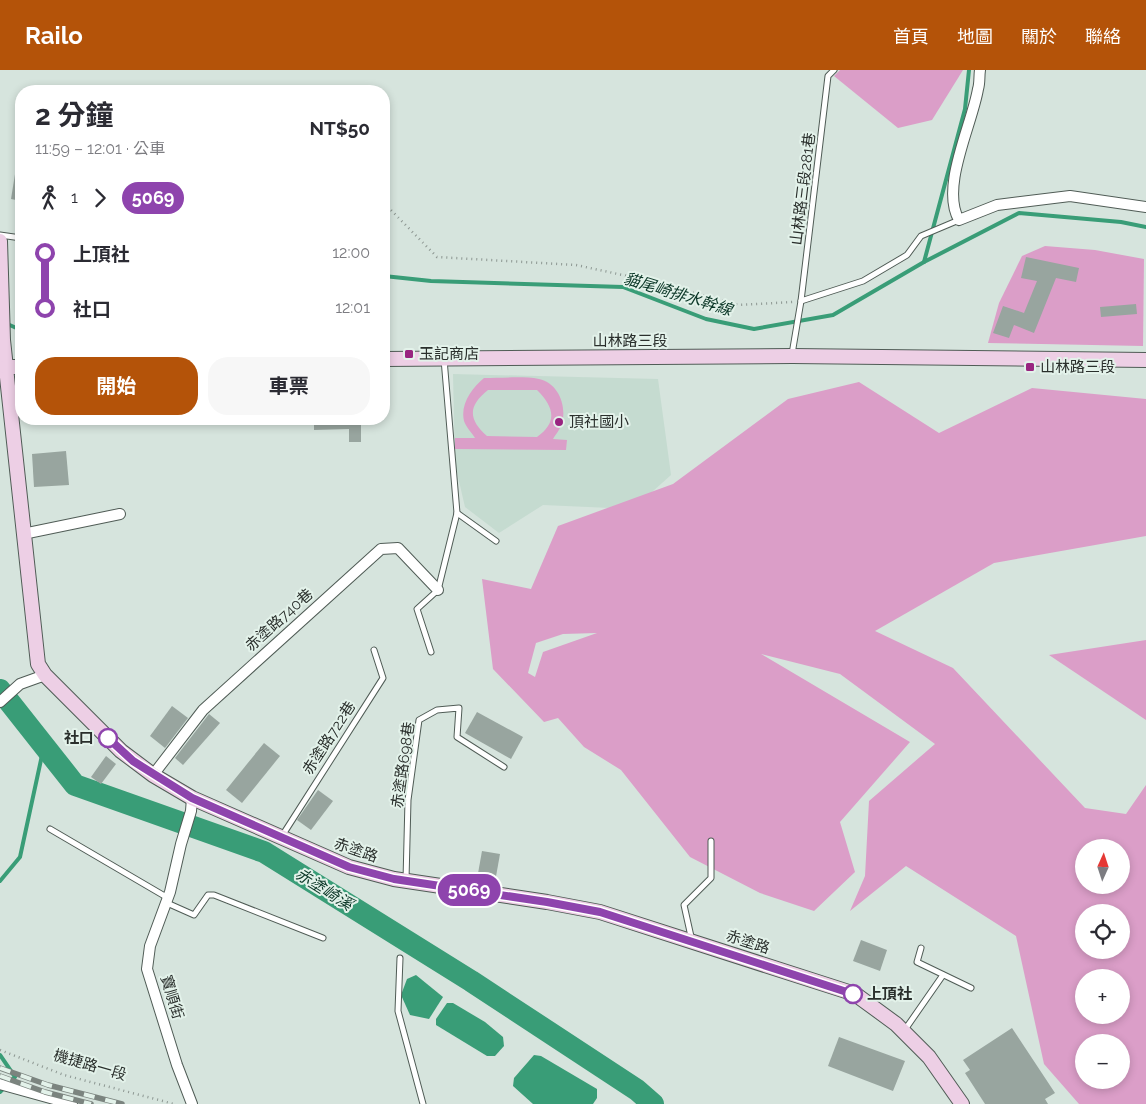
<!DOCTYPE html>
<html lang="zh-TW">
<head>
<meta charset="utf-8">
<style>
  body { margin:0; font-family:Raleway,"Noto Sans TC",sans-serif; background:#f7f7f7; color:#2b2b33; height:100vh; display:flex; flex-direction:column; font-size:19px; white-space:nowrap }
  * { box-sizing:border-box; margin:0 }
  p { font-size:16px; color:#7c7c81 }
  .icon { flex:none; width:28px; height:28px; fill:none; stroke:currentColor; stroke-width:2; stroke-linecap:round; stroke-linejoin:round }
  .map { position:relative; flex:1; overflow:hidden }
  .drawer { position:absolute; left:15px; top:15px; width:375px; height:340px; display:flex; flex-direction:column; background:#fff; border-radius:20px; box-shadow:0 2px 8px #0003 }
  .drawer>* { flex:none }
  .badge { padding:0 10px; border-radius:16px; font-size:18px; line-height:32px }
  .needle { width:32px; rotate:3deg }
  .tools { position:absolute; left:1075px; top:769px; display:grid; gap:10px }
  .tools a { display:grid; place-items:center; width:55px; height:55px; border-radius:50%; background:#fff; box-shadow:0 2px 8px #0003; font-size:25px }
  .map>.badge { position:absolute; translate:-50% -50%; box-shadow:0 0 0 2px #fff }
  .legs { display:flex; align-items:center; gap:8px; height:55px; padding:0 20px; font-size:16px }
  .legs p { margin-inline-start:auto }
  .headline { display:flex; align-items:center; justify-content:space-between; height:85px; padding:0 20px }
  h1 { font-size:28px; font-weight:700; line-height:38px }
  .action { display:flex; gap:10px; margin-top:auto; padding:10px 20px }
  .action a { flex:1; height:58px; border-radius:20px; background:#b45309; color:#fff; font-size:20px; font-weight:700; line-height:58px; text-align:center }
  .action a+a { background:#f7f7f7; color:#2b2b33 }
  ul { padding:0 20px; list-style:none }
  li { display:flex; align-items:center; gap:18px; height:55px; font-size:19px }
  li i { display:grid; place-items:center; width:8px; height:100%; margin:0 6px; background:currentColor }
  li i::after { content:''; width:12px; height:12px; margin:-6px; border:4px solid; border-radius:50%; background:#fff }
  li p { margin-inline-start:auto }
  li:first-child i { background:linear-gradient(#0000 50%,currentColor 0) }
  li:last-child i { background:linear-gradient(currentColor 50%,#0000 0) }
  header { display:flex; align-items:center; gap:30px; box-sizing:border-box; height:70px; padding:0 25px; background:#b45309; color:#fff }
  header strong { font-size:24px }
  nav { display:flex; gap:28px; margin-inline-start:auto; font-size:18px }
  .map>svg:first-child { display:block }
</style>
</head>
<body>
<header>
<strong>Railo</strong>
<nav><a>首頁</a><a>地圖</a><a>關於</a><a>聯絡</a></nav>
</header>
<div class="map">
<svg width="1146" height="1034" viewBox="0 0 1146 1034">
  <rect width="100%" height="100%" fill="#d6e4dd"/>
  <polygon fill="#c5dbd0" points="453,304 658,309 671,405 633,439 543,435 499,463 465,437 455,394"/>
  <g fill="#db9ec8" fill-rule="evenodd">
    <polygon points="840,0 963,0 932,50 898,58 834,6"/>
    <polygon points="1045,176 1095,180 1144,189 1143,276 988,273 999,233 1022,186"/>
    <path d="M484 308C500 308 524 306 539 309 559 313 568 338 561 356 559 361 555 365 553 369L567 370 566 380 455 379V368H475C472 363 466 357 464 351 460 334 472 318 484 308ZM488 320H537C554 337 558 352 537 367L487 366C468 349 468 336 488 320Z"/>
    <path d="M859 312 939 363 1032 318 1146 329V466L994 493 875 561 953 598 1085 738 1126 744 1146 715V1034H1079L1044 994 1016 866 906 796 850 841 865 806 869 731 935 674 840 604 761 584 910 672 840 752 855 802 814 841 760 823 690 787 621 700 584 677 558 648 544 652 493 599 482 509 531 519 558 456 673 414 788 329ZM597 563 543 582 535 607 528 603 536 573 563 564ZM1084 778H1121V815H1084ZM1084 842H1121V880H1084ZM1084 908H1121V945H1084ZM1084 972H1121V1010H1084Z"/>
    <polygon points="1146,570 1146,650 1049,585"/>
  </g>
  <g fill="#399d77">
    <polygon points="416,905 443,927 429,949 410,945 401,925 407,909"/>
    <polygon points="447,933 453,933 485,952 503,967 504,976 495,986 487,986 436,955 436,949"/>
    <polygon points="534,985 541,986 597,1019 597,1028 593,1034 533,1034 513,1016 514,1008"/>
  </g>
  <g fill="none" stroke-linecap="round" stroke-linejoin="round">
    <g stroke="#399d77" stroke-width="4">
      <polyline points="924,192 965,39 969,0"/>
      <polyline points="384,206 431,211 623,217 706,249 754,259 833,245 924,192 1019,143 1121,152 1146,157"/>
      <polyline points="5,253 21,260"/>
      <polyline points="0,811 20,787 44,676"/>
      <polyline points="0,985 15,1007 0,1022"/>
    </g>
    <polyline stroke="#399d77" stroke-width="22" points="0,620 75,715 264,782 471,911 637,1020 653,1034"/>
  </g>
  <g fill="#98a59f">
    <polygon points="16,98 21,99 21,131 11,129"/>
    <polygon points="1026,187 1079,198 1076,212 1056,208 1034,263 1014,255 1009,268 993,263 1003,236 1024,243 1037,211 1021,208"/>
    <polygon points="1136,234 1137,244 1101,247 1100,237"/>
    <polygon points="314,349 361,349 361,372 349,372 349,359 314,360"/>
    <polygon points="66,381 69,415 34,417 32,384"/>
    <polygon points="172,636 188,648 165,678 150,666"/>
    <polygon points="477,642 523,667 511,689 465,663"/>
    <polygon points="209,644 220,653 183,695 175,688"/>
    <polygon points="264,673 280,686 242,733 226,720"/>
    <polygon points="106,686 116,694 101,714 91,707"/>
    <polygon points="318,720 333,731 311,760 297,750"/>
    <polygon points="482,781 500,784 495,812 477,809"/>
    <polygon points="861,870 887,880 880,901 853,891"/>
    <polygon points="1012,958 1055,1023 1045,1029 1048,1034 985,1034 965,1003 970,1000 963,990"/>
    <polygon points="839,967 905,991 893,1021 828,996"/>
  </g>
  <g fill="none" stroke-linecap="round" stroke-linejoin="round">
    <g stroke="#505c56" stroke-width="7">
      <g id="lane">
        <polyline points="0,165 21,168"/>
        <polyline points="801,231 863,211 907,185 921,166 959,150"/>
        <polyline points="792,284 801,231 828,6 834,0"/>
        <polyline points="457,443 496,471"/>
        <polyline points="431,582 417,539 438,520 457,443 444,289"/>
        <polyline points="50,759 168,828"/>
        <polyline points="282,766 383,608 374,580"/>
        <polyline points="406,810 408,730 419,650 437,640 459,638 457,667 504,697"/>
        <polyline points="167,833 194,845 208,825 214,825 323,868"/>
        <polyline points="692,871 684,835 711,808 711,771"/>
        <polyline points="921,878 917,892 971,918"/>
        <polyline points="400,888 398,941 423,1034"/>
        <polyline points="904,961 943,905"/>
      </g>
    </g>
    <g stroke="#505c56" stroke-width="12">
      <g id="street">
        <path d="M980 0C979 6 980 13 978 19 972 55 940 117 959 150L997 135 1070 126 1146 137"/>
        <polyline points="23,464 120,444"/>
        <polyline points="0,632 20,614 45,605"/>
        <polyline points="153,705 203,640 381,479 398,478 438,520"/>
        <polyline points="0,1014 72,1034"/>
        <polyline points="192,1034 177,995 147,899 150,876 170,822 181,774 191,741 192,728"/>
      </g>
    </g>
    <g stroke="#505c56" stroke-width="16">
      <g id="secondary">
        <polyline points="0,171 3,270 38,594 45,605 121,681 153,705 192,728 349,797 394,809 547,832 600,842 855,924 896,954 929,987 962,1034"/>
        <polyline points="384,289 792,286 1146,290"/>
        <polyline points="6,297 21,297"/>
      </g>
    </g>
    <g stroke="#8c9691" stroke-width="2.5" stroke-dasharray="1 4" stroke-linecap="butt">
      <polyline points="384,133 437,187 576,195 646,210 738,235 793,232"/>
      <polyline points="0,980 64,1005 174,1034"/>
    </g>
    <use href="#lane" stroke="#fff" stroke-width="5"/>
    <use href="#street" stroke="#fff" stroke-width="10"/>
    <use href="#secondary" stroke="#edcfe5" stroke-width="14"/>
    <g stroke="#7b847f" stroke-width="5.5">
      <g id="rail">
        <polyline points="0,998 48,1015 122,1034"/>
        <polyline points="0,1006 45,1022 91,1034"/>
      </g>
    </g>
    <use href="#rail" stroke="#e3f2ea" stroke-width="4" stroke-dasharray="11" stroke-linecap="butt"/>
  </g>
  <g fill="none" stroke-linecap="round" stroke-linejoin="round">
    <g stroke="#fff" stroke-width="11">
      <polyline id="line-1" points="108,668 133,691 192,728 349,797 394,809 547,832 600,842 853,924"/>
    </g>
    <use href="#line-1" stroke="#8e44ad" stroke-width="8"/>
  </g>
  <g fill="#992480" stroke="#e3f2ea" stroke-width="2">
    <rect x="404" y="279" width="10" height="10" rx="2.5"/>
    <rect x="1025" y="292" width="10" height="10" rx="2.5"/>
    <circle cx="559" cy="352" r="5"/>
  </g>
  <g fill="#fff" stroke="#8e44ad" stroke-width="2.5">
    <circle cx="108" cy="668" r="9"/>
    <circle cx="853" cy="924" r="9"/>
  </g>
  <g text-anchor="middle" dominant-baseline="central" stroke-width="4" stroke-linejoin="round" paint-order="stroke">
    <g font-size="15" fill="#2a2f2c" stroke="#e3f2ea">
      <text transform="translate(803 119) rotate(-83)">山林路三段281巷</text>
      <text x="630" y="271">山林路三段</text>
      <text transform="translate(279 550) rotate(-42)">赤塗路740巷</text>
      <text transform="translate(329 668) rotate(-57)">赤塗路722巷</text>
      <text transform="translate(403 695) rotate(-82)">赤塗路698巷</text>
      <text transform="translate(356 780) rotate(19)">赤塗路</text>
      <text transform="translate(748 872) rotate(18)">赤塗路</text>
      <text transform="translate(172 927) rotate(73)">寶順街</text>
      <text transform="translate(90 995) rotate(16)">機捷路一段</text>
    </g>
    <g font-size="15" fill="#2a2f2c" stroke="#e3f2ea" text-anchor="start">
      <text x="419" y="284">玉記商店</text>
      <text x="1040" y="297">山林路三段</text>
      <text x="569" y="352">頂社國小</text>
    </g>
    <g font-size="15" font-weight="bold" fill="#2a2f2c" stroke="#e3f2ea" text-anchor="end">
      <text x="94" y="668">社口</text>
      <text x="867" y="924" text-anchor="start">上頂社</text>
    </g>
    <g font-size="16" font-style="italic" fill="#0a3626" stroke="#e3f2ea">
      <text transform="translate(678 224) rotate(17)">貓尾崎排水幹線</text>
      <text transform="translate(324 819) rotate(32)">赤塗崎溪</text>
    </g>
  </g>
</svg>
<div class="tools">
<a><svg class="needle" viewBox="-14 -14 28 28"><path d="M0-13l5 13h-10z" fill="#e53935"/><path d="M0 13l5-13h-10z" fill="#7c7c81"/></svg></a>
<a><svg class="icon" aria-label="locate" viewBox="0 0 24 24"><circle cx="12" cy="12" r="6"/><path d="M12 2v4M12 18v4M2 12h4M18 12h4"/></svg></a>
<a>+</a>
<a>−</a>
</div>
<b class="badge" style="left:469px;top:820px;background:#8e44ad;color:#fff">5069</b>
<section class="drawer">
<div class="headline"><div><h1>2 分鐘</h1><p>11:59 – 12:01 · 公車</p></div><b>NT$50</b></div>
<div class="legs"><svg class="icon" aria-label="walk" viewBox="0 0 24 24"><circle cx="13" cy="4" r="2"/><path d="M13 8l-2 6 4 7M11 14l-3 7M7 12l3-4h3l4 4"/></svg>1<svg class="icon" aria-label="forward" viewBox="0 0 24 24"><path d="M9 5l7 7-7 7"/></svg><b class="badge" style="background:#8e44ad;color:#fff">5069</b></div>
<ul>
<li><i style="color:#8e44ad"></i><b>上頂社</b><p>12:00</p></li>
<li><i style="color:#8e44ad"></i><b>社口</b><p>12:01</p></li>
</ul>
<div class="action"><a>開始</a><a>車票</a></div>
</section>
</div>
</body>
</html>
